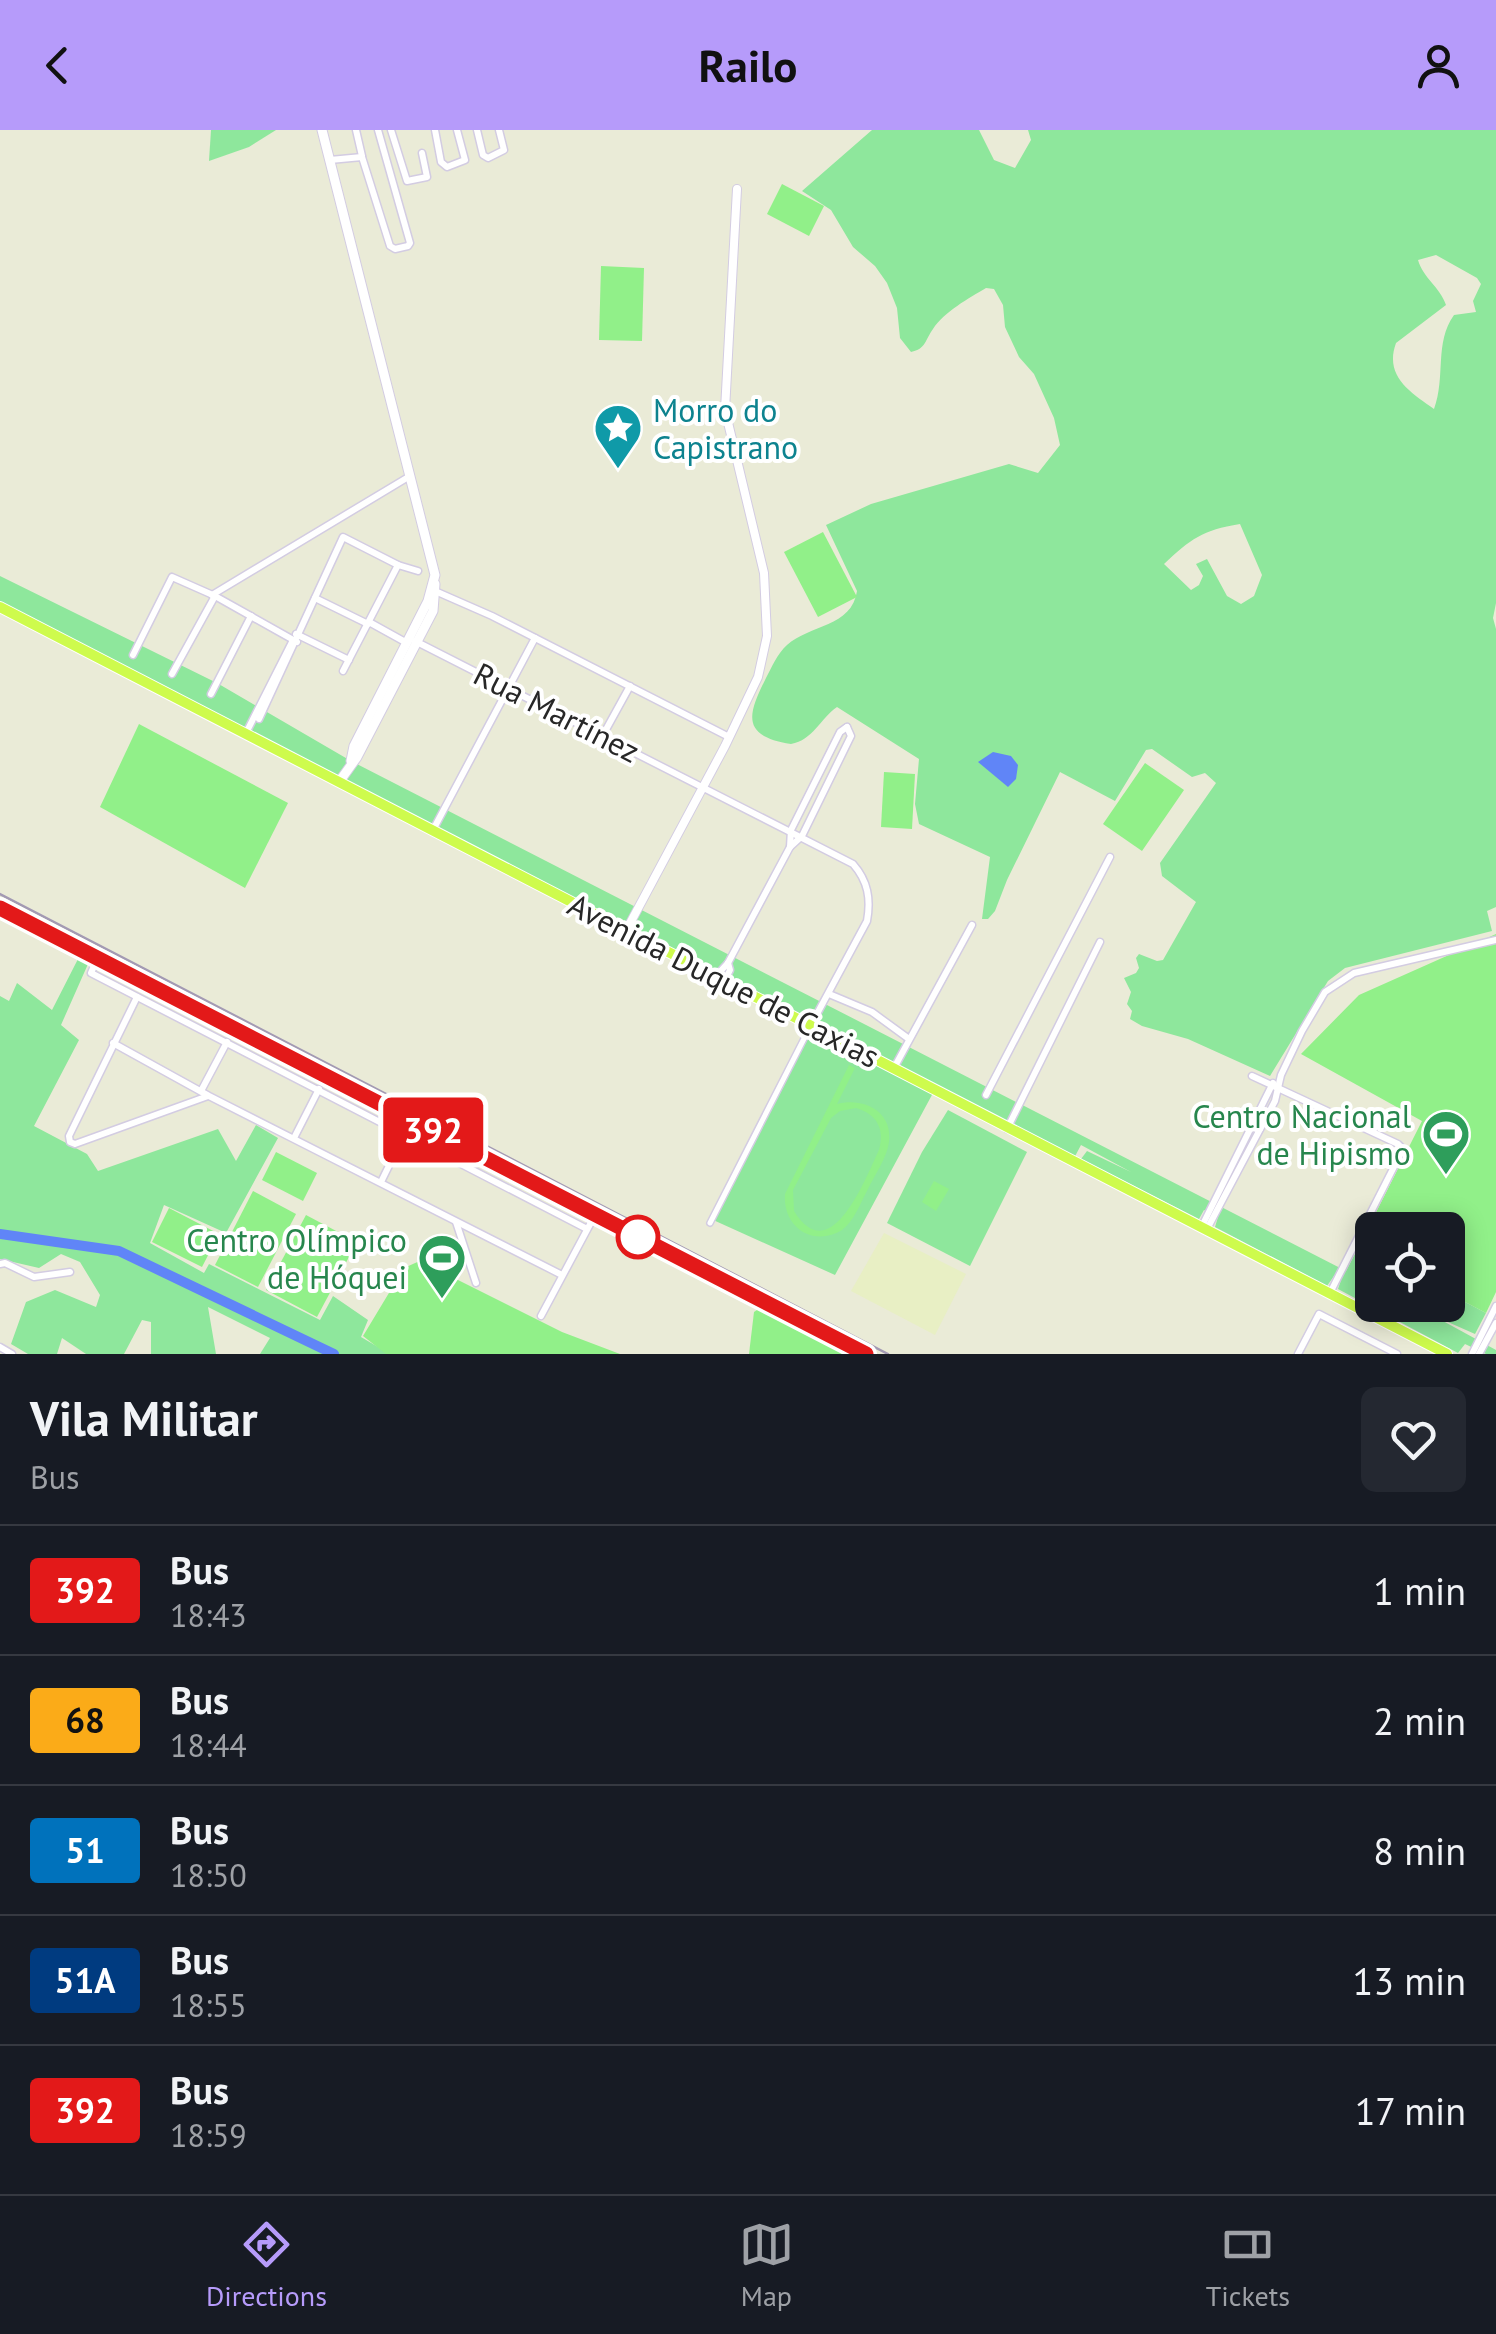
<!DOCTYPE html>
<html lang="en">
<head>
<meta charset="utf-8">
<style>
  body { margin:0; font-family:"PT Sans",sans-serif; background:#242831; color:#f1f3f6; height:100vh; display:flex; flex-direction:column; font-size:38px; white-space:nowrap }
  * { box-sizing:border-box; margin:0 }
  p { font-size:32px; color:#9ea1a6 }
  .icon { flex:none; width:55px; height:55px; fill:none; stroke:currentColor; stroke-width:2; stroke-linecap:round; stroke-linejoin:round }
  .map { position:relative; height:1224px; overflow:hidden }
  .panel { display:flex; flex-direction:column; background:#171b24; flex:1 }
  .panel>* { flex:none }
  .badge { padding:0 20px; border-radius:8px; font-size:35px; line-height:65px }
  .tools { position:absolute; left:1355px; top:1082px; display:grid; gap:20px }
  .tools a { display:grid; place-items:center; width:110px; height:110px; border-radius:15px; background:#171b24; box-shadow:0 5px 25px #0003; font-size:50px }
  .map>.badge { position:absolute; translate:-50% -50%; box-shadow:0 0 0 5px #fff }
  .round { display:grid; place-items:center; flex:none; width:105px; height:105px; border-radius:15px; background:#242831 }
  .headline { display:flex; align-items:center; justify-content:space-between; height:170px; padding:0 30px }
  h1 { font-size:48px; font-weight:700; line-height:75px }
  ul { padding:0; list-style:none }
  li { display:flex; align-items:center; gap:30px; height:130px; padding:0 30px; border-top:2px solid #363941 }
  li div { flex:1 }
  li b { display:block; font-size:38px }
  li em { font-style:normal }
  li .badge { min-width:110px; font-weight:700; text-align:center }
  header { display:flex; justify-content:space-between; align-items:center; height:130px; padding:0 30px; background:#b69bfa; color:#111; font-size:45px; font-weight:700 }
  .dock { display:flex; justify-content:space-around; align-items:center; height:140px; border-top:2px solid #363941; background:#171b24; font-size:28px; color:#9ea1a6 }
  .dock a { display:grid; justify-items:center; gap:5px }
  .dock .on { color:#b69bfa }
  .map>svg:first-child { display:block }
</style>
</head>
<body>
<header><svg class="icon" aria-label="back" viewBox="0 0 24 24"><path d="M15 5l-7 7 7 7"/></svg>Railo<svg class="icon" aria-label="person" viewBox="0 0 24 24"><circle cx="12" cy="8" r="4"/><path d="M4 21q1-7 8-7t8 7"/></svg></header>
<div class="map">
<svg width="1496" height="1224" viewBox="0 0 1496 1224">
  <rect width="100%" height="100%" fill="#eaebd7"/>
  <polygon fill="#e8efc4" points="884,1103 966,1144 935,1205 851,1161"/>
  <g fill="#8ee79c" fill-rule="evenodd">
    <polygon points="211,0 276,0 249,17 209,31"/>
    <path d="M872 0H979L994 30 1015 38 1031 10 1028 0H1496V473L1493 488 1496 499V777L1487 781 1492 801 1345 838 1328 851 1270 946 1188 909 1142 896 1130 889 1132 881 1127 874 1131 862 1124 848 1136 843 1139 838 1136 828 1139 824 1157 831 1163 830 1196 772 1162 746 1160 733 1216 653 1205 643 1192 647 1152 619 1146 620 1115 671 1060 642 1007 750 995 781 988 789H982L990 727 919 694 915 674 919 629 837 577C820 589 813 610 791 614 740 606 748 584 766 548 772 537 777 524 787 515 809 495 852 497 857 461L826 395 871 374 1009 334 1038 343 1060 315 1054 288 1034 244 1019 227 1005 197 1003 175 994 159 986 158C969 168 944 182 933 199 925 210 926 219 911 222L900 208 897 178 887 153 875 136 853 117 831 80 802 61ZM1436 125 1477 148 1481 154 1473 171 1476 182 1454 185C1434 213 1446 247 1434 279 1410 262 1384 246 1396 213L1446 175C1440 157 1423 148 1418 130ZM1240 394 1262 445 1254 466 1241 474 1227 466 1207 429 1196 434 1203 446 1199 455 1191 460 1164 434C1191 409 1202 400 1240 394Z"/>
    <polygon points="0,446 217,553 351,631 1346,1141 1359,1116 1372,1123 1372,1175 1448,1175 1448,1163 1486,1183 1475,1204 1432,1185 1496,1220 1496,1224 1486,1224 1465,1214 1458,1223 1338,1159 1341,1150 1334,1146 1327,1156 1215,1097 1218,1087 1204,1080 1199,1089 1081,1029 1087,1021 1131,1042 1081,1015 1072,1032 933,963 835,1145 711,1089 810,897 0,477"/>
    <polygon points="78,829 88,834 61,895 79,910 34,996 87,1024 98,1041 218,999 236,1031 256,995 278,1008 226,1103 164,1075 150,1113 204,1143 209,1134 320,1190 333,1166 368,1190 361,1207 390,1224 260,1224 270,1208 208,1177 216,1224 151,1224 151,1192 142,1190 124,1224 86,1224 62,1208 57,1224 28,1224 11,1214 26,1172 55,1160 96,1177 100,1165 80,1132 61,1124 39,1138 0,1129 0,866 9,871 17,853 52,880"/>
    <polygon points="948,980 1027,1022 970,1136 887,1093 922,1022"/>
  </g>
  <g fill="#91f089" fill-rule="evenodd">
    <polygon points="782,54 824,76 809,106 767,84"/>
    <polygon points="601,136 644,138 642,211 599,210"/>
    <polygon points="823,402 857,467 818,487 784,422"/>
    <polygon points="139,594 288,673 245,758 100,677"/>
    <polygon points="1145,633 1184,660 1142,721 1103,694"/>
    <polygon points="884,642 915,644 912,699 881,697"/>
    <polygon points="1496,804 1496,1162 1486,1183 1448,1163 1448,1100 1372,1100 1372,1123 1359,1116 1422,991 1301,924 1359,865"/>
    <path d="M849 935 855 938 837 974C862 967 893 980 889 1012 887 1028 874 1046 867 1061 860 1074 854 1091 842 1100 831 1107 817 1109 805 1103 790 1095 784 1080 785 1064ZM856 978C877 984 885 999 879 1020 866 1047 831 1141 794 1081L793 1060 831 988 840 981Z"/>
    <polygon points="276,1022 317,1043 303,1071 262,1050"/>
    <polygon points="934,1051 949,1059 936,1081 922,1072"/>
    <polygon points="253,1061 296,1084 258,1157 215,1135"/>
    <polygon points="169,1078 219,1104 202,1137 152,1112"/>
    <polygon points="306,1085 357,1112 317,1187 266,1160"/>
    <polygon points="433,1125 440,1141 562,1202 620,1224 386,1224 363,1206 404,1138"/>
    <polygon points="760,1178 851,1224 749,1224 754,1182"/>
  </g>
  <polygon fill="#6085f7" points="993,622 1011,626 1018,635 1016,649 1008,657 978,632"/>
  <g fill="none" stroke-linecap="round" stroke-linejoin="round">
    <polyline stroke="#6085f7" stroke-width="10" points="0,1104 119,1121 334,1224"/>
    <g stroke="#d3cce2" stroke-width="8">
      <polyline id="pedestrian" points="710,1093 811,895"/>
    </g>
    <g stroke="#d3cce2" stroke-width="9">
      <g id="minor">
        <polyline points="356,0 362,26"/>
        <polyline points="391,0 407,51 427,47 422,23"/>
        <polyline points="435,0 441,32 447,37 465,30 457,0"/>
        <polyline points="477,0 483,25 488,28 504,20 499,0"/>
        <polyline points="330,30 362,27 390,116 395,119 408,116 410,113 378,0"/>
        <polyline points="435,461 492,486 729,607"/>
        <polyline points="212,465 410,346"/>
        <polyline points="315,468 368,494"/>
        <polyline points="369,492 407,513"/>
        <polyline points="296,504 349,530"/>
        <path d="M415 511 853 734C868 751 871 769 867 791L811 895"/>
        <polyline points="133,525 172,447 215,466 297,512"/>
        <polyline points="343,541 398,435"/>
        <polyline points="172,544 215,466"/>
        <polyline points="211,564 251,486"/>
        <polyline points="259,589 343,407 398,435 418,441"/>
        <polyline points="245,605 293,510"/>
        <polyline points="603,605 630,556"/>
        <polyline points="433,700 535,508"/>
        <polyline points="790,717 791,700 840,602 847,597"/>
        <polyline points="97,829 91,843 587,1099"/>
        <polyline points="716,846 728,833 790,717 802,706 851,606 847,597"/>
        <polyline points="725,850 730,840 728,833"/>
        <polyline points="829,864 872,882 909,909"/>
        <polyline points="137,867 69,1006 70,1012 75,1014 208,966"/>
        <polyline points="113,913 209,966 562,1145"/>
        <polyline points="894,938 972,795"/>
        <polyline points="1252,946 1398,1014 1403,1019 1330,1163"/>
        <polyline points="201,961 227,912"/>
        <polyline points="986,965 1110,727"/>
        <polyline points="1007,999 1100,812"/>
        <polyline points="294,1008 319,959"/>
        <polyline points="381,1052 405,1003"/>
        <polyline points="456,1092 476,1153"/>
        <polyline points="1201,1098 1273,953"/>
        <polyline points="1206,1101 1275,971 1281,945 1302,901 1325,862 1354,843 1496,810"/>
        <polyline points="0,1134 5,1133 34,1147 70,1142"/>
        <polyline points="541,1186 595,1085"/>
        <polyline points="0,1217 12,1224"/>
        <polyline points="1298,1224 1319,1184 1397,1224"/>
        <polyline points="1472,1224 1496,1176"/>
        <polyline points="1479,1224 1496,1193"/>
      </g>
    </g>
    <g stroke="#d3cce2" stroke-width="10">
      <g id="tertiary">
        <polyline points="0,778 866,1224"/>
        <polyline points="627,799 725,616 758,547 767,506 764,443 725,280 737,59"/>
      </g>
    </g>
    <g stroke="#d3cce2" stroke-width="11">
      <g id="secondary">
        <polyline points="322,0 435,445 428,471 354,616 351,631"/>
        <polyline points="339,652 357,627 433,481 435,454"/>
      </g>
    </g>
    <g stroke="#fff" stroke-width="12">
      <polyline id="primary" points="0,477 1447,1224"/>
    </g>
    <use href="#pedestrian" stroke="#fff" stroke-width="5"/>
    <use href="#minor" stroke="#fff" stroke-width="6"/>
    <use href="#tertiary" stroke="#fff" stroke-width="8"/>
    <use href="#secondary" stroke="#fff" stroke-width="9"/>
    <use href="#primary" stroke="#cefb4d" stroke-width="10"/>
    <polyline stroke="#a39ab3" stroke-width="2.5" points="0,764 888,1224"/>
  </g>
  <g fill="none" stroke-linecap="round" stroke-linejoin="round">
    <g stroke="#fff" stroke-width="22">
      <polyline id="line" points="0,778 866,1224"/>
    </g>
    <use href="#line" stroke="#e31919" stroke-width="15"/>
  </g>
  <defs>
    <g id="sight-pin" transform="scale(2.5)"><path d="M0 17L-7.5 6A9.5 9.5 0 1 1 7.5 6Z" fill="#0f9aa8" stroke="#fff"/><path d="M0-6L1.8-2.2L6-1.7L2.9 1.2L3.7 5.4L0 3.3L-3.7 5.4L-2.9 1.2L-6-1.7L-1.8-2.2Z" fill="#fff"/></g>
    <g id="stadium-pin" transform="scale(2.5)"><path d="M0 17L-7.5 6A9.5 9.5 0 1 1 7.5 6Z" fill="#2e9e5b" stroke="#fff"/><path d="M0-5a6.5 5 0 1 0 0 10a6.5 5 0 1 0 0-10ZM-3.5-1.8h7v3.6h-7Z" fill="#fff"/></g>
  </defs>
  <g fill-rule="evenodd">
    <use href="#sight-pin" x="618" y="298"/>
    <use href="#stadium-pin" x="1446" y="1004"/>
    <use href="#stadium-pin" x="442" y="1128"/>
  </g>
  <circle fill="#fff" stroke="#e31919" stroke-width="5" cx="638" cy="1107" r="20"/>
  <g text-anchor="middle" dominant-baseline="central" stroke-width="8" stroke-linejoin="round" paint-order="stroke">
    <g font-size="32" fill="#0d838f" stroke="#fff" text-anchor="start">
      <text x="653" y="280">Morro do<tspan x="653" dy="37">Capistrano</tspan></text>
    </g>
    <g font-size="32" fill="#272727" stroke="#fff">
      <text transform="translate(557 582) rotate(27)">Rua Martínez</text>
      <text transform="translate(724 850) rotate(27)">Avenida Duque de Caxias</text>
    </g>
    <g font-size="32" fill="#27864d" stroke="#fff" text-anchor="end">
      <text x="1411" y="986">Centro Nacional<tspan x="1411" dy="37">de Hipismo</tspan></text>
      <text x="407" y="1110">Centro Olímpico<tspan x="407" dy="37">de Hóquei</tspan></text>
    </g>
  </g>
</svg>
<div class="tools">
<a><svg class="icon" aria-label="locate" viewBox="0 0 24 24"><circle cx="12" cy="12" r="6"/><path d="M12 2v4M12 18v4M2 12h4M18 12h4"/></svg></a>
</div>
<b class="badge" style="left:433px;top:1000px;background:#e31919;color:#fff">392</b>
</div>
<section class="panel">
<div class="headline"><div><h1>Vila Militar</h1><p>Bus</p></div><a class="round"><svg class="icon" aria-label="heart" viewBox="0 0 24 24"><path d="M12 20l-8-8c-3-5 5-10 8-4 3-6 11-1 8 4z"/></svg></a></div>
<ul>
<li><span class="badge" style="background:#e31919;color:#fff">392</span><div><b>Bus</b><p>18:43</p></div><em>1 min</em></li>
<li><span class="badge" style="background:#fbab18;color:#111">68</span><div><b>Bus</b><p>18:44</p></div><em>2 min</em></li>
<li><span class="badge" style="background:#0072bc;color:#fff">51</span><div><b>Bus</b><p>18:50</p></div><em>8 min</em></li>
<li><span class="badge" style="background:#003b80;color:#fff">51A</span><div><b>Bus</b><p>18:55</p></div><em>13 min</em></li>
<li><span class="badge" style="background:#e31919;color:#fff">392</span><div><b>Bus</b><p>18:59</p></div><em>17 min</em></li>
</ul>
</section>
<nav class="dock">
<a class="on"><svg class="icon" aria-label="directions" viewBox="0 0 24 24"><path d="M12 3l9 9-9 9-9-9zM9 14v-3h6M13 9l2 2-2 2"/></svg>Directions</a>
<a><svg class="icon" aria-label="map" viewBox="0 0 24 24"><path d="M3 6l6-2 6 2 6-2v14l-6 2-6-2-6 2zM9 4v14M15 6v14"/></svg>Map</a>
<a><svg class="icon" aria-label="tickets" viewBox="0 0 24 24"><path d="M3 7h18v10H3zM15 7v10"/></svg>Tickets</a>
</nav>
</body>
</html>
